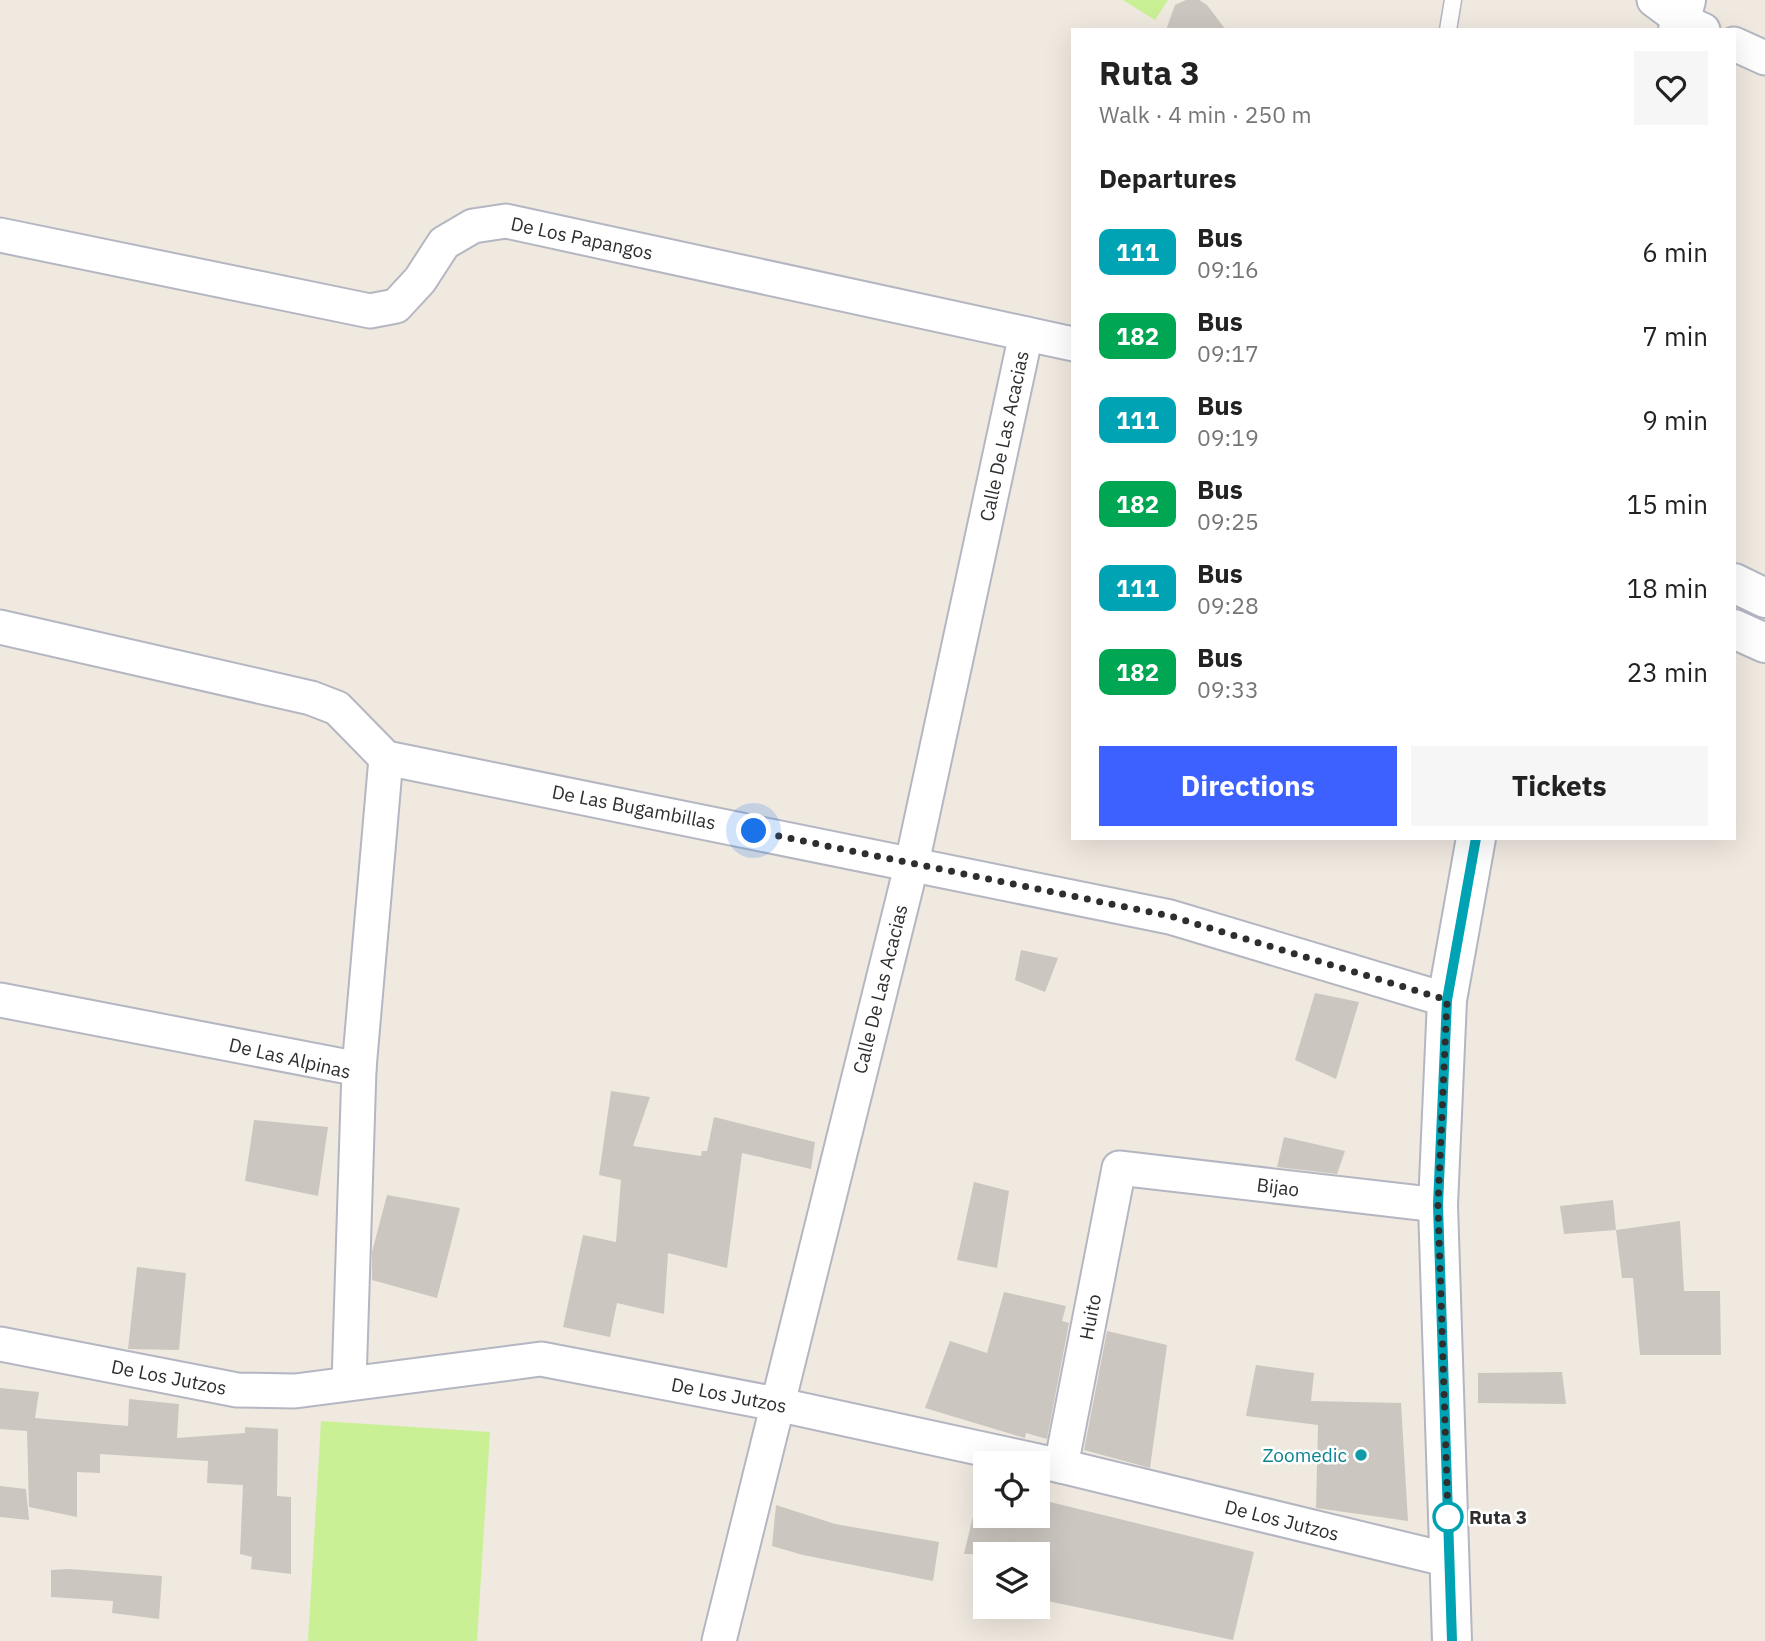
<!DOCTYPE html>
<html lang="en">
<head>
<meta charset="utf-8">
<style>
  body { margin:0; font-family:"IBM Plex Sans",sans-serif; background:#f6f6f6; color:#222; height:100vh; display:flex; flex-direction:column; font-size:26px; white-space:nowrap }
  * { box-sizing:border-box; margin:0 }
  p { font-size:23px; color:#767676 }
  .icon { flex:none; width:38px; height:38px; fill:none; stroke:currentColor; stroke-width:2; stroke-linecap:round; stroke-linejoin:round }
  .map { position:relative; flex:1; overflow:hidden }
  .details { position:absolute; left:1071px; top:28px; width:665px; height:812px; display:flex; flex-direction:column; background:#fff; border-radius:0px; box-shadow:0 7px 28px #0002 }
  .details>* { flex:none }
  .badge { padding:0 14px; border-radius:10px; font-size:24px; line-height:46px }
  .buttons { position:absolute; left:973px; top:1451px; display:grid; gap:14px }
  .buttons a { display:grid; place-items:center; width:77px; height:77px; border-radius:0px; background:#fff; box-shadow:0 7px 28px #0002; font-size:35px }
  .you { position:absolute; width:35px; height:35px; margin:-18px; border:5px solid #fff; border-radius:50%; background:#1a73e8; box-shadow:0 0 0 10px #1a73e833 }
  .map>.badge { position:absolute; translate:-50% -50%; box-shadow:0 0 0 4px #fff }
  h2 { padding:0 28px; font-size:26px; line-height:63px }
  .round { display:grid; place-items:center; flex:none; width:74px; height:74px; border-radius:0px; background:#f6f6f6 }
  .overview { display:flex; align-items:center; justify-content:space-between; height:119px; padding:0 28px }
  h1 { font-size:33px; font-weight:700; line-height:52px }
  .action { display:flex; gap:14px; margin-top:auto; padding:14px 28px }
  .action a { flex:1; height:80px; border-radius:0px; background:#3d61ff; color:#fff; font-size:28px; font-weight:700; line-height:80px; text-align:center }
  .action a+a { background:#f6f6f6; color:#222 }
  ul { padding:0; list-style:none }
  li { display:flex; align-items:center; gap:21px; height:84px; padding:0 28px }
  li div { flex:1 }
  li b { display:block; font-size:26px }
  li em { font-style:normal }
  li .badge { min-width:77px; font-weight:700; text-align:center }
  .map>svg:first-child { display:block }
</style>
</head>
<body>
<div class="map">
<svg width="1765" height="1641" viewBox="0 0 1765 1641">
  <rect width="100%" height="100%" fill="#f0e9e0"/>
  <g fill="#c9f095">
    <polygon points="1123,0 1168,0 1155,20"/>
    <polygon points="321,1421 490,1432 477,1641 308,1641"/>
  </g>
  <g fill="#cbc6bf">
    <polygon points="1186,0 1199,0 1207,5 1226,30 1166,30 1175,5"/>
    <polygon points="1021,950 1058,958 1045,992 1015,980"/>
    <polygon points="1315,993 1359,1002 1336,1079 1295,1060"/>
    <polygon points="611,1091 650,1097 633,1146 701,1156 702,1151 707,1151 714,1117 815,1142 811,1169 742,1153 727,1268 668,1253 664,1314 617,1303 610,1337 563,1327 583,1235 616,1242 621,1180 599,1175"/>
    <polygon points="254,1120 328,1127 318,1196 245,1181"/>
    <polygon points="1284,1137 1345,1151 1337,1174 1277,1167"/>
    <polygon points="974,1182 1009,1191 997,1268 957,1260"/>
    <polygon points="387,1195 460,1208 437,1298 372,1280 372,1252"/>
    <polygon points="1613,1200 1616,1230 1564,1234 1560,1206"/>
    <polygon points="1680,1221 1684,1291 1720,1291 1721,1355 1640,1355 1633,1278 1622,1278 1616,1230"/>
    <polygon points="137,1267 186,1273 179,1350 128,1349"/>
    <polygon points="1004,1292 1066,1306 1062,1321 1069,1323 1047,1439 1026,1433 1025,1438 925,1408 950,1341 987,1353"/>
    <polygon points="1107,1331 1167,1345 1150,1468 1084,1450"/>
    <polygon points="1256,1365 1314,1373 1311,1401 1401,1403 1408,1521 1316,1508 1318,1425 1246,1416"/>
    <polygon points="1562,1372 1566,1404 1478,1403 1478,1373"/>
    <polygon points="0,1388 39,1392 35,1418 128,1426 129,1399 179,1404 177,1438 245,1433 245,1427 278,1429 277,1496 291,1497 291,1574 251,1569 252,1557 240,1554 243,1485 207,1483 208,1461 100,1454 100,1473 77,1472 77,1517 29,1507 27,1431 0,1429"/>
    <polygon points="0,1486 26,1489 29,1520 0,1517"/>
    <polygon points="1038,1499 1254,1552 1233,1640 1038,1599 1038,1554 964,1554 973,1516 1038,1516"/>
    <polygon points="776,1505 835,1524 939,1542 933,1581 803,1555 772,1546"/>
    <polygon points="69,1569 162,1576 159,1619 112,1613 113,1601 51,1597 51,1570"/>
  </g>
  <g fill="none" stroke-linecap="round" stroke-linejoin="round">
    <g stroke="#b4b6c2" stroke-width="19">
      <polyline id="lane" points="1448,30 1453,0"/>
    </g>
    <g stroke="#b4b6c2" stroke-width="37">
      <g id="street">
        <polyline points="1654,0 1681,20 1703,30"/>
        <polyline points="1734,44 1765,58"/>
        <polyline points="0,235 370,311 396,306 420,280 444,243 473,226 506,221 1073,344"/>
        <polyline points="0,627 311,698 337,708 386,758 1170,917 1447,1000"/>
        <polyline points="0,1000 359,1069 349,1383"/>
        <polyline points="359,1069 386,758"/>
        <polyline points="0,1344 237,1390 295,1391 541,1359 776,1404 1061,1466 1449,1560"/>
        <polyline points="1061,1466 1119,1168 1438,1205"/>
        <polyline points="719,1641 912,863 1026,334"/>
      </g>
    </g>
    <g stroke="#b4b6c2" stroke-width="42">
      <g id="secondary">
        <polyline points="1678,30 1686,0"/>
        <polyline points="1734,583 1765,598"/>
        <polyline points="1734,629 1765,643"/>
        <polyline points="1452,1641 1438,1205 1447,1000 1476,838"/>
      </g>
    </g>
    <use href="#lane" stroke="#fff" stroke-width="16"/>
    <use href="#street" stroke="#fff" stroke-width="33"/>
    <use href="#secondary" stroke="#fff" stroke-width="38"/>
  </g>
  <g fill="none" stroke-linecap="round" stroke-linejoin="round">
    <g stroke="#fff" stroke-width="16">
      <polyline id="line" points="1452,1641 1438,1205 1447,1000 1476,838"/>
    </g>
    <use href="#line" stroke="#00a3b4" stroke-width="10"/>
    <polyline stroke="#2e2e2e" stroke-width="7" stroke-dasharray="0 12.6" points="754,831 1170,916 1447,1000 1438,1205 1448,1517"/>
  </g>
  <circle fill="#0f9aa8" stroke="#fff" stroke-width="2.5" cx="1361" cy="1455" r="7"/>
  <circle fill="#fff" stroke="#00a3b4" stroke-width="3.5" cx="1448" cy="1517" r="14"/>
  <g text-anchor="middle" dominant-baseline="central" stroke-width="5" stroke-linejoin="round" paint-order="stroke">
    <g font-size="19" fill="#2e2e2e" stroke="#fff">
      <text transform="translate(582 238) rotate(12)">De Los Papangos</text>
      <text transform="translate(1004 436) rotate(-78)">Calle De Las Acacias</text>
      <text transform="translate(634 807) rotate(11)">De Las Bugambillas</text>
      <text transform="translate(880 989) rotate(-76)">Calle De Las Acacias</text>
      <text transform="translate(290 1058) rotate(13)">De Las Alpinas</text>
      <text transform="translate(1278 1187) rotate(7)">Bijao</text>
      <text transform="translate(1090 1317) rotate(-79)">Huito</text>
      <text transform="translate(169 1377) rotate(11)">De Los Jutzos</text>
      <text transform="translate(729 1395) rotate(11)">De Los Jutzos</text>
      <text transform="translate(1282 1520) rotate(14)">De Los Jutzos</text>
    </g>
    <g font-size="19" fill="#0d838f" stroke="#fff" text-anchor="end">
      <text x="1347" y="1455">Zoomedic</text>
    </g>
    <g font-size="19" font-weight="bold" fill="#2e2e2e" stroke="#fff" text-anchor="start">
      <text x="1469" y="1517">Ruta 3</text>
    </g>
  </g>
</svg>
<div class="buttons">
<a><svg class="icon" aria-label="locate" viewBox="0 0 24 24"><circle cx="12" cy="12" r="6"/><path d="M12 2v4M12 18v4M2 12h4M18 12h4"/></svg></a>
<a><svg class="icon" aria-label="layers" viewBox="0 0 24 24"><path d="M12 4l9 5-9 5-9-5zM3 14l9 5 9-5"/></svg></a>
</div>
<div class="you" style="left:754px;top:831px"></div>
<section class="details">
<div class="overview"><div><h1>Ruta 3</h1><p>Walk · 4 min · 250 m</p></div><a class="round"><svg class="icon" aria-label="heart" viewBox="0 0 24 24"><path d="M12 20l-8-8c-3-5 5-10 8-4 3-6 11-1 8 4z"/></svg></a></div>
<h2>Departures</h2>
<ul>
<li><span class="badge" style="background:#00a3b4;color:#fff">111</span><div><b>Bus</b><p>09:16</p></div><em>6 min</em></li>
<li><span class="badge" style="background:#00a651;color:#fff">182</span><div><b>Bus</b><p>09:17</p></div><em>7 min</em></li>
<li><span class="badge" style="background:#00a3b4;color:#fff">111</span><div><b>Bus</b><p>09:19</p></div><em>9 min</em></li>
<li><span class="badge" style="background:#00a651;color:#fff">182</span><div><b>Bus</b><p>09:25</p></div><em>15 min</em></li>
<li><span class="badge" style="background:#00a3b4;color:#fff">111</span><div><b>Bus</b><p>09:28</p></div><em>18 min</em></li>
<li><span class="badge" style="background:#00a651;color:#fff">182</span><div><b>Bus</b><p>09:33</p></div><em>23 min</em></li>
</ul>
<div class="action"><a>Directions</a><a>Tickets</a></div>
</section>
</div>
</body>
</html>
